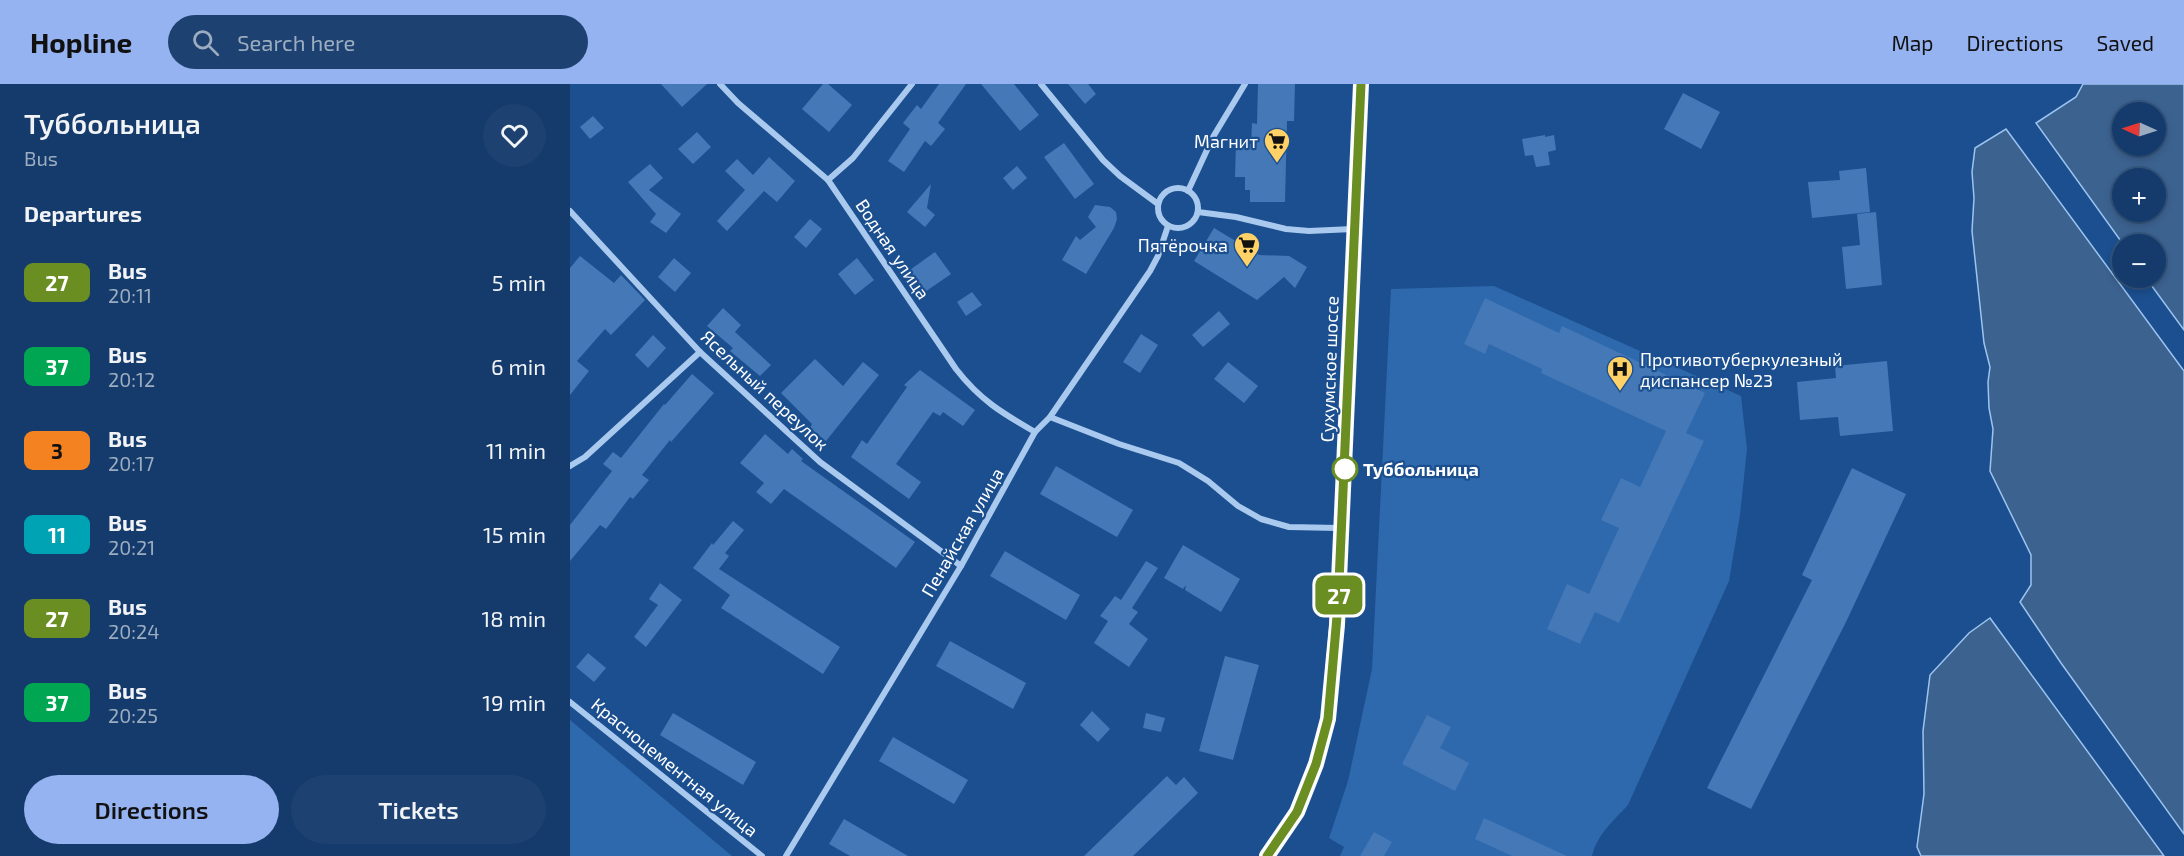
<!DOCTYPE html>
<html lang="en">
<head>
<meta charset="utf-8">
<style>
  body { margin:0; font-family:"Exo 2",sans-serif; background:#1d4271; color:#f1f3f6; height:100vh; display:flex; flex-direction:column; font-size:22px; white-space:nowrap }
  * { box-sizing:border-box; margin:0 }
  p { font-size:20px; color:#9dadc1 }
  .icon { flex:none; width:33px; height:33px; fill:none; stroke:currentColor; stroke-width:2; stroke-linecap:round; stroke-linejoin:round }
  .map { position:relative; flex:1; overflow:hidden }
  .sheet { display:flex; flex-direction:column; background:#143b6b; width:570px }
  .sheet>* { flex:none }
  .badge { padding:0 12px; border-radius:9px; font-size:21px; line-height:39px }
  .needle { width:39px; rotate:273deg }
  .fabs { position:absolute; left:1542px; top:18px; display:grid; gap:12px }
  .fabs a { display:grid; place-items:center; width:54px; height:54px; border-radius:50%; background:#143b6b; box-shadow:0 3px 9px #0003,0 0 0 2px #33557e; font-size:30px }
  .map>.badge { position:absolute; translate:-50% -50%; box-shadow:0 0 0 3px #fff }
  h2 { padding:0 24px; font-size:22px; line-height:54px }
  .round { display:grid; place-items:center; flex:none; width:63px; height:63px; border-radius:32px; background:#1d4271 }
  .overview { display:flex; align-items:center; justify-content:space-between; height:102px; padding:0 24px }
  h1 { font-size:28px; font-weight:600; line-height:45px }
  .action { display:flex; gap:12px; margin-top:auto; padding:12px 24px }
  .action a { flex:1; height:69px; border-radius:36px; background:#95b2f1; color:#111; font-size:24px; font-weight:600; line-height:69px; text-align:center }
  .action a+a { background:#1d4271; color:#f1f3f6 }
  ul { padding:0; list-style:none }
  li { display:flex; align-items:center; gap:18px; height:84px; padding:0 24px }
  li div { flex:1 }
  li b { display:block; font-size:22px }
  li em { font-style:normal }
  li .badge { min-width:66px; font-weight:700; text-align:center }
  header { display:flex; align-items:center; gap:36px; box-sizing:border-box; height:84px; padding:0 30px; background:#95b2f1; color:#111 }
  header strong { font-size:28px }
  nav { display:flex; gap:33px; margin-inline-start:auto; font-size:21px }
  .search { width:420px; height:54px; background:#1d4271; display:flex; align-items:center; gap:15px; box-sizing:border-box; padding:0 21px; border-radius:33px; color:#9dadc1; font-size:22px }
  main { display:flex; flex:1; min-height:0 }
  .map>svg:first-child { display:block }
</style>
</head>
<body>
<header>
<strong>Hopline</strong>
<div class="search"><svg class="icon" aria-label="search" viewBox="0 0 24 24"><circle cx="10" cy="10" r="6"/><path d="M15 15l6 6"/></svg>Search here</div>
<nav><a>Map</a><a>Directions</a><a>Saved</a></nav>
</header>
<main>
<section class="sheet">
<div class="overview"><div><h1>Туббольница</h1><p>Bus</p></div><a class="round"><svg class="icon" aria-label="heart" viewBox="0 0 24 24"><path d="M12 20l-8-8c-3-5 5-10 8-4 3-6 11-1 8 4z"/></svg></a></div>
<h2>Departures</h2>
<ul>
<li><span class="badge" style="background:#6b8e23;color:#fff">27</span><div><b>Bus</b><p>20:11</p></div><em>5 min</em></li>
<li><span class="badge" style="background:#00a651;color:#fff">37</span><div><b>Bus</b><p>20:12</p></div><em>6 min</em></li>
<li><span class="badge" style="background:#f58220;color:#111">3</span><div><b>Bus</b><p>20:17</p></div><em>11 min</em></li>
<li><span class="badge" style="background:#00a3b4;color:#fff">11</span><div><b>Bus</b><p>20:21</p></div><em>15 min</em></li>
<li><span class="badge" style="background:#6b8e23;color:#fff">27</span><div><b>Bus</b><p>20:24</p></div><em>18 min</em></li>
<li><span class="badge" style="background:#00a651;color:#fff">37</span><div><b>Bus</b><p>20:25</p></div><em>19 min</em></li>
</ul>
<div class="action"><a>Directions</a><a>Tickets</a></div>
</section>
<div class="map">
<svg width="1614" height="772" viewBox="0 0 1614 772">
  <rect width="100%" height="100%" fill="#1b4f8f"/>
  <g fill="#2e69ad">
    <path d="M924 202 1171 312 1177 365 1170 431 1159 497 1058 721C1043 737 1027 751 1022 772H770L774 763 759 754 778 697 802 585 821 205Z"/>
    <polygon points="0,636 162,772 0,772"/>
  </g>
  <g fill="#3c6290" stroke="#9cc4f0" stroke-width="1.5" fill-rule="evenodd">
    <path d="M1513 0H1614V246L1576 194H1586V160H1553L1466 39 1506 13ZM1552 28H1586V62H1552ZM1552 94H1586V128H1552Z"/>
    <polygon points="1436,45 1614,287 1614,750 1491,579 1450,518 1461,501 1461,471 1420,387 1423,345 1419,324 1418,298 1420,283 1414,259 1402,147 1404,114 1402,88 1405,64"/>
    <polygon points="1420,534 1594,772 1351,772 1347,763 1354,710 1353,647 1360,591 1399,549"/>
  </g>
  <g fill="#4478b7">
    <polygon points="91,0 137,0 112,23"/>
    <polygon points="253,0 258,0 282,21 259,48 232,25"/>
    <polygon points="369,0 396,0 368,39 375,45 361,62 355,57 334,88 318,77 340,45 333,39 347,21 351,25"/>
    <polygon points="411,0 444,0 469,31 450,47"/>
    <polygon points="498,0 518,0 526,10 515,20"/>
    <polygon points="688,0 725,0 724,37 717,37 715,118 680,118 680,106 675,106 675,93 665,93 666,60 681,60 682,39 687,40"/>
    <polygon points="1113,9 1150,28 1131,65 1094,45"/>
    <polygon points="23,32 34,44 20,55 10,43"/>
    <polygon points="127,48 141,63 123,80 108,65"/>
    <polygon points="975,51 975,53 984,51 986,66 978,68 980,81 966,83 963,71 955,72 952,55"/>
    <polygon points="494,59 524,100 505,115 474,73"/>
    <polygon points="199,73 225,97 207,118 194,107 157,147 147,137 175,106 155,87 167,75 183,91"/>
    <polygon points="80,80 93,94 79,106 111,130 96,149 80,138 86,130 58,98"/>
    <polygon points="447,82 457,94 443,106 433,94"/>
    <polygon points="1296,84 1300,128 1242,134 1238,98 1270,96 1269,87"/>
    <polygon points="361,100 357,124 365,131 355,143 337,128"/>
    <polygon points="525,121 540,123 546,128 547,135 544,144 516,190 492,176 506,152 510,156 526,143 518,133"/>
    <polygon points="1306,128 1312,201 1276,205 1272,163 1290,161 1287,130"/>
    <polygon points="240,135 252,145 236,164 224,153"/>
    <polygon points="644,144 689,171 719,172 737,183 725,204 714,193 687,216 624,177"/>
    <polygon points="365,168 381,190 352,210 337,188"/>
    <polygon points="10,172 44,199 51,191 75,216 41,251 35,245 7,277 19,287 0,311 0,184"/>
    <polygon points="104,174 121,189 105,208 88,193"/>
    <polygon points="287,174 304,196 285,211 268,190"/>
    <polygon points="402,208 412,221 396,232 387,218"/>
    <polygon points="915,214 989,249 992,242 1135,309 1116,349 1134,357 1049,539 1025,528 1010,560 977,545 997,500 1019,510 1049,444 1031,436 1051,394 1070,403 1096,347 971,289 972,285 919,260 915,270 894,260"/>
    <polygon points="153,224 171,241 165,248 201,281 190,292 160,267 163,264 137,242"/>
    <polygon points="649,227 660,240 633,263 622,251"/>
    <polygon points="571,250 588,261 570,289 553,278"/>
    <polygon points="83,251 96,264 78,284 65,271"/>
    <polygon points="245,275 273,302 293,278 309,291 256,357 240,344 242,340 211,309"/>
    <polygon points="1317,277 1323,347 1270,352 1268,333 1230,336 1227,298 1266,294 1265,282"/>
    <polygon points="658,278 688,302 674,319 644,295"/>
    <polygon points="350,286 405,326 393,342 373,328 370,332 363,328 326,380 351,398 339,415 281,373 292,356 297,360 337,303 334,301"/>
    <polygon points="122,290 144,309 101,358 100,356 72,391 79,396 63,415 60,413 36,445 30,441 0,477 0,441 42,387 33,380 43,368 51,374 94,320 95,321"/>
    <polygon points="195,350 218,370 222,365 233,375 231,377 345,458 326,484 214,405 201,420 186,408 194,399 170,379"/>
    <polygon points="486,382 563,426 547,453 470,410"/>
    <polygon points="1282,384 1336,410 1276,538 1181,725 1137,704 1242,496 1232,491"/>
    <polygon points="163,437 174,446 155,469 159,472 149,485 270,563 253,590 151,524 160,511 123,484 142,459 143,461"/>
    <polygon points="613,461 670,495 651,528 615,506 616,501 613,505 594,494"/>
    <polygon points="435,467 510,511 496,536 420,492"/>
    <polygon points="576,477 588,484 562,524 568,528 559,540 578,555 559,583 524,559 538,537 530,532 545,512 551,516"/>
    <polygon points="90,499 112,516 76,563 64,553 88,521 79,515"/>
    <polygon points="380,557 456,599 443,625 366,582"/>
    <polygon points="18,569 36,584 24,598 6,583"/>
    <polygon points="655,572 689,581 663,676 629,667"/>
    <polygon points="522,627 540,645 528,658 510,641"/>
    <polygon points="103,629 186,678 173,701 90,651"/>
    <polygon points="576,629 595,634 591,648 573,644"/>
    <polygon points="857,631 881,643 870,664 899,679 885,707 832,680"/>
    <polygon points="323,653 398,696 384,720 309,677"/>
    <polygon points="597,692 606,701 614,693 628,709 563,772 514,772"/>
    <polygon points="914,734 997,772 942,772 905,755"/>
    <polygon points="274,735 338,772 280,772 259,760"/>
    <polygon points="804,748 822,758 814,772 790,772"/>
  </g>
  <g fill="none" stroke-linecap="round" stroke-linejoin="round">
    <g stroke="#a9c9ee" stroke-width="6">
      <path d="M150 0 168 19 258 96 386 285C410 316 432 329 465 348"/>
      <polyline points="471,0 533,76 550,92 588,120"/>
      <polyline points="258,96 283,74 342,0"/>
      <circle cx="608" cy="124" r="20"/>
      <polyline points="618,107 643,53 675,0"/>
      <polyline points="0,127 130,268 250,378 391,482"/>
      <polyline points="628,128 666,133 716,145 739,147 783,145"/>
      <polyline points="480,333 549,360 609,379 638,397 668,422 691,435 719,443 768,444"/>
      <polyline points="0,382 15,373 130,268"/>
      <polyline points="0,618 192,772"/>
      <polyline points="216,772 391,482 465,348 480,333 580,187 588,172 598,142"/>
    </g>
    <polyline stroke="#f8faff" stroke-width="16" points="697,772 727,728 746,680 758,635 767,541 791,0"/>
  </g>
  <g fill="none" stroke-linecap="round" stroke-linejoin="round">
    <g stroke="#fff" stroke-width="14">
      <polyline id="line" points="697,772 727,728 746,680 758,635 768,521 791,0"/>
    </g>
    <use href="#line" stroke="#6b8e23" stroke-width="9"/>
  </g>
  <defs>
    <g id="supermarket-pin" transform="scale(1.35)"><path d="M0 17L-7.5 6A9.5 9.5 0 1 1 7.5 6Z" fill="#ffd166" stroke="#1b4f8f"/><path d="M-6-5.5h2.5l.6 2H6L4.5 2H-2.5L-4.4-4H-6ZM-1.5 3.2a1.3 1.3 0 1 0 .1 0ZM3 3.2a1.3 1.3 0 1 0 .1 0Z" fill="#111"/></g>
    <g id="hospital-pin" transform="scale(1.35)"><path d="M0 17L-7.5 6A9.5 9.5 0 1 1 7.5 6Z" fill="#ffd166" stroke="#1b4f8f"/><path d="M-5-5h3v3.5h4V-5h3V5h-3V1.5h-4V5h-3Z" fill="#111"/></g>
  </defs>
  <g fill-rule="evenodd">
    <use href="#supermarket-pin" x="707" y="57"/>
    <use href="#supermarket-pin" x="677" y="161"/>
    <use href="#hospital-pin" x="1050" y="285"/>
  </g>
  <circle fill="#fff" stroke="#6b8e23" stroke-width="3" cx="775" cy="385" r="12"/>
  <g text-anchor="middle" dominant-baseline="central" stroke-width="4.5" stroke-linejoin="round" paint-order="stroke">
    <g font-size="18" fill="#fff" stroke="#1b4f8f" text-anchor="end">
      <text x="688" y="57">Магнит</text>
      <text x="658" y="161">Пятёрочка</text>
      <text x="1070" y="275" text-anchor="start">Противотуберкулезный<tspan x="1070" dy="21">диспансер №23</tspan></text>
    </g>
    <g font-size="18" fill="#fff" stroke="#1b4f8f">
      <text transform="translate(323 165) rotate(56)">Водная улица</text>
      <text transform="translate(759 285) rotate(-88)">Сухумское шоссе</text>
      <text transform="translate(195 306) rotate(43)">Ясельный переулок</text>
      <text transform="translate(392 448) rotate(-60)">Пенайская улица</text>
      <text transform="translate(105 683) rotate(39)">Красноцементная улица</text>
    </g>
    <g font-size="18" font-weight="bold" fill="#fff" stroke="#1b4f8f" text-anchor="start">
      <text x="793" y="385">Туббольница</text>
    </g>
  </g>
</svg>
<div class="fabs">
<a><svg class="needle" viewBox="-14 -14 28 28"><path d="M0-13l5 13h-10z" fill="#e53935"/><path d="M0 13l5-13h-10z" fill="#9dadc1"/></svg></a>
<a>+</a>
<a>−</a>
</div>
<b class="badge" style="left:769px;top:511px;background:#6b8e23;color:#fff">27</b>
</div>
</main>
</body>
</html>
